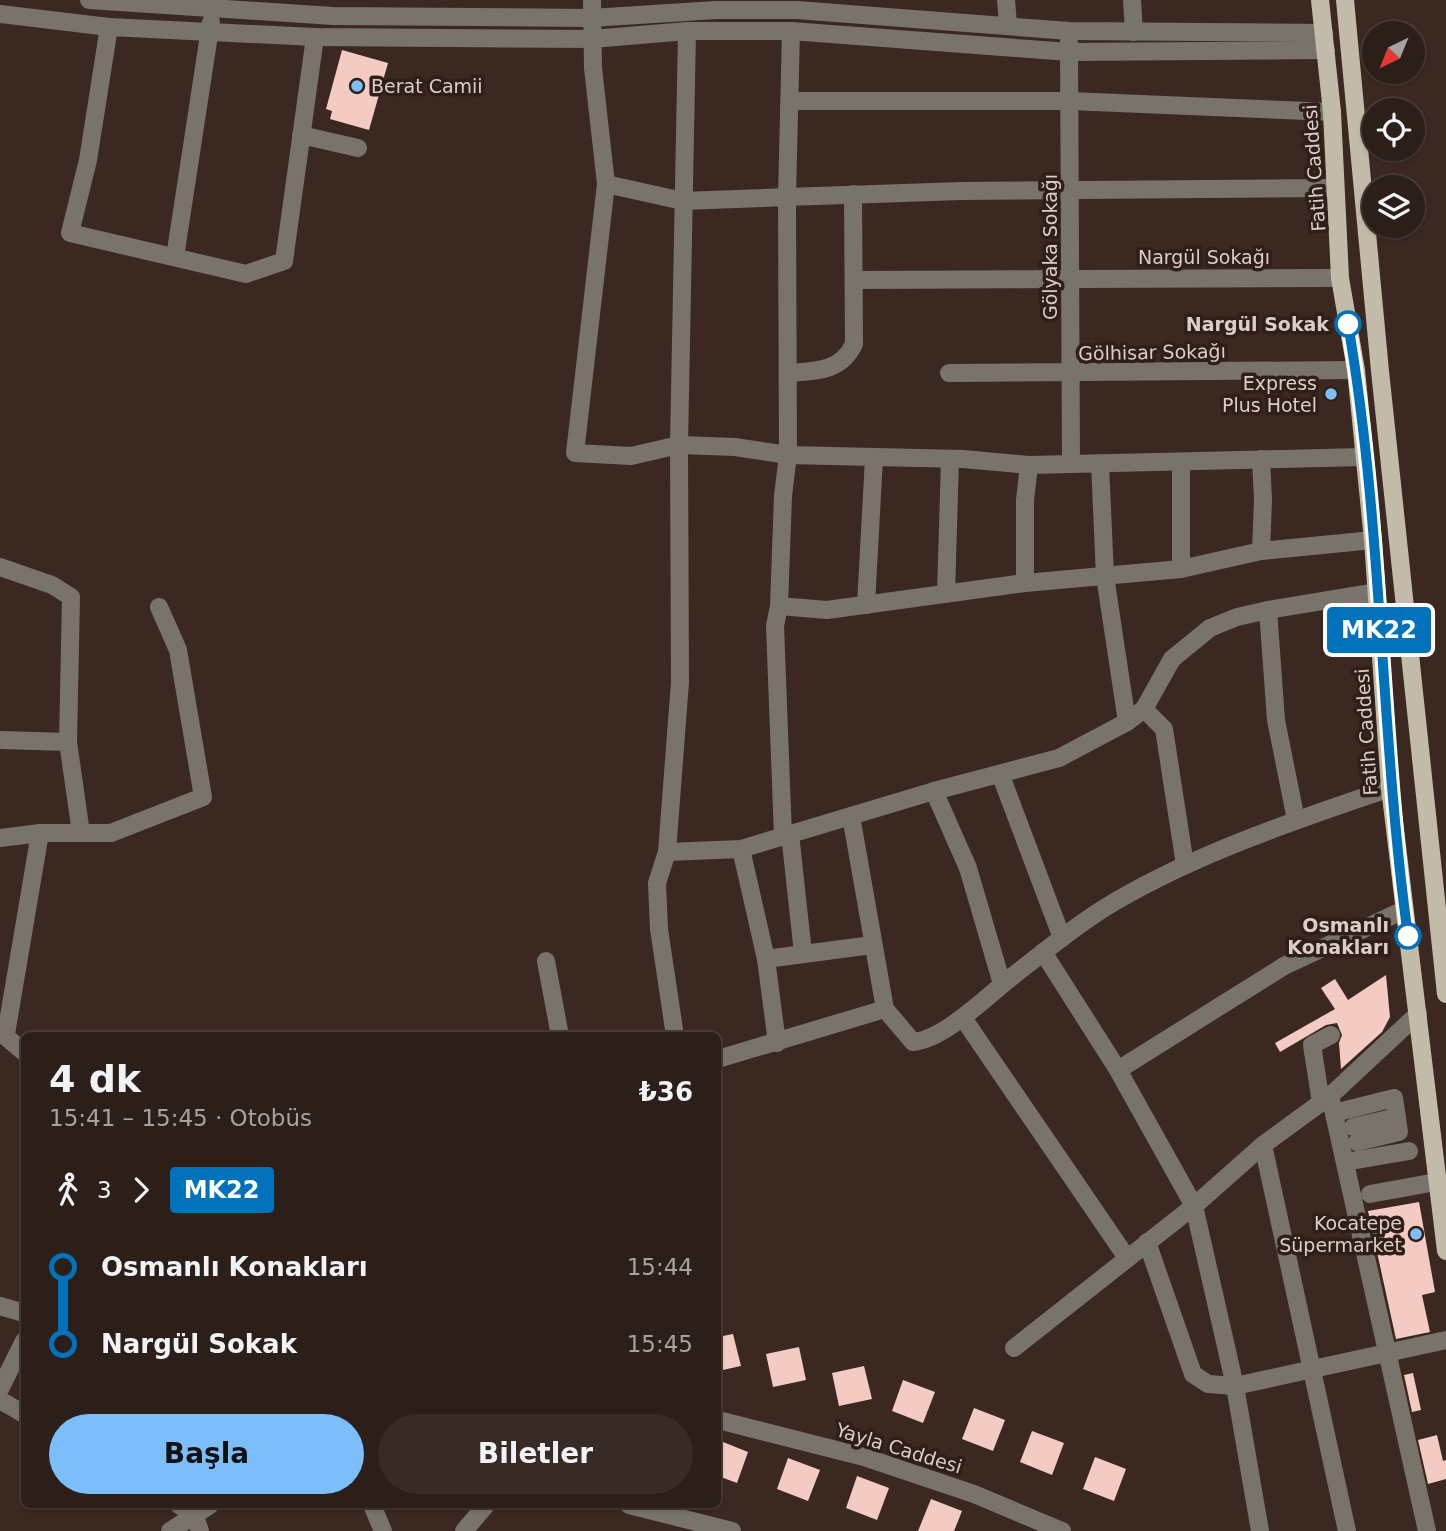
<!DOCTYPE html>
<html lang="tr">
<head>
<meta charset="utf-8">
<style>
  body { margin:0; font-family:"DejaVu Sans",sans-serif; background:#382b25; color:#f1f3f6; height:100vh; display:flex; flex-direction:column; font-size:26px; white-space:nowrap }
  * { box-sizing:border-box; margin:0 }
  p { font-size:23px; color:#a6a2a2 }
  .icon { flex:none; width:38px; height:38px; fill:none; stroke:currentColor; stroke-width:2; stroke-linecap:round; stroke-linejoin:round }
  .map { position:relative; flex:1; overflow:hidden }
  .details { position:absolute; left:21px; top:1032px; width:700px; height:476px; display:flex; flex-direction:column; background:#2c1e18; border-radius:10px; box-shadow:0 2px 5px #0004,0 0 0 2px #483c37 }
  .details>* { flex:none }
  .badge { padding:0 14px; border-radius:5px; font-size:24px; line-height:46px }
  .needle { width:46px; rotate:223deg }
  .fabs { position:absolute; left:1362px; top:21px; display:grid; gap:14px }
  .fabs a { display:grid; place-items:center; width:63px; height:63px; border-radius:50%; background:#2c1e18; box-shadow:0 2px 5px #0004,0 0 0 2px #483c37; font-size:35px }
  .map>.badge { position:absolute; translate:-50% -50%; box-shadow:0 0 0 4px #fff }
  .legs { display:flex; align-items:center; gap:10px; height:77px; padding:0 28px; font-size:23px }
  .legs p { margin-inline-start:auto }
  .headline { display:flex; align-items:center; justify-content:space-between; height:119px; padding:0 28px }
  h1 { font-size:38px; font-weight:700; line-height:52px }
  .cta { display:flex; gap:14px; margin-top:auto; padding:14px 28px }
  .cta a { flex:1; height:80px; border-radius:42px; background:#7cbef9; color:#111; font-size:28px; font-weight:700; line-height:80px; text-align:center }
  .cta a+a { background:#382b25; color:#f1f3f6 }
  ul { padding:0 28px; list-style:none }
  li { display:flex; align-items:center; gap:24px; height:77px; font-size:26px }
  li i { display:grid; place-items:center; width:10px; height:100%; margin:0 9px; background:currentColor }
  li i::after { content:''; width:18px; height:18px; margin:-9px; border:5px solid; border-radius:50%; background:#2c1e18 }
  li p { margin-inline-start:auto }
  li:first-child i { background:linear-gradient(#0000 50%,currentColor 0) }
  li:last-child i { background:linear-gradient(currentColor 50%,#0000 0) }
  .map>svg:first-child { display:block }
</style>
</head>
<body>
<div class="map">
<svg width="1446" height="1531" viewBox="0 0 1446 1531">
  <rect width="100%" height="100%" fill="#3b2820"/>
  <g fill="#f4cbc2">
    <polygon points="342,50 388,63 369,130 330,119 332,111 326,109"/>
    <polygon points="1386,975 1390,1017 1382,1032 1341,1069 1339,1043 1342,1035 1337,1023 1326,1025 1280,1052 1275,1043 1335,1009 1321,988 1335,979 1348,1000"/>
    <polygon points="1419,1202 1435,1292 1422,1295 1430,1332 1396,1339 1368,1211"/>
    <polygon points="733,1334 741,1366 718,1371 718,1337"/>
    <polygon points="799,1347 806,1380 773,1387 766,1354"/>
    <polygon points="864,1366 872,1399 839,1406 832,1373"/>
    <polygon points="1413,1373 1421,1410 1412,1412 1404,1375"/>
    <polygon points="903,1380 935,1392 923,1423 892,1411"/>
    <polygon points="974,1408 1005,1420 993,1451 962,1439"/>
    <polygon points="1032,1431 1064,1443 1052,1475 1020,1462"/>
    <polygon points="1437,1435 1443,1461 1446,1460 1446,1479 1428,1484 1418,1440"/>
    <polygon points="718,1440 748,1452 737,1483 718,1476"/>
    <polygon points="1095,1457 1126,1469 1114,1501 1083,1489"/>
    <polygon points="788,1458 820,1470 808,1501 777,1489"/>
    <polygon points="857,1476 889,1488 877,1520 846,1508"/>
    <polygon points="931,1499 962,1511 954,1531 918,1531"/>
  </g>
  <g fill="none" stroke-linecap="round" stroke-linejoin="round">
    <g stroke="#78746b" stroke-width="18">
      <polyline points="89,0 333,16 591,18 716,10 797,10 1069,31 1324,33"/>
      <polyline points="592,0 593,68 606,184 683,201 787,197 788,455 783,496 779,606 827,610 1025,583 1181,569 1261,551 1373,540"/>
      <polyline points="1006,0 1008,24"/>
      <polyline points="1132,0 1134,32"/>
      <polyline points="0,14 109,27 315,37 592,39 687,31 791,31 1069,52 1326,50"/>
      <polyline points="109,27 88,160 70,233 246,274 284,261 315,37"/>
      <polyline points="791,31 787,197 961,191 1335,188"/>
      <polyline points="1069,42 1071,462"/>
      <polyline points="791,101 1070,101 1332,112"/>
      <polyline points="301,135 358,148"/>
      <polyline points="606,184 575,453 631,456 679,445 735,447 788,455 963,459 1029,465 1364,457"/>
      <polyline points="175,257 211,22"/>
      <polyline points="854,280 1340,278"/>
      <path d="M788 373C815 371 841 372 854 344L853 194"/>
      <polyline points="949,373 1356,370"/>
      <polyline points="1261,459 1263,500 1261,551"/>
      <polyline points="1181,463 1181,569"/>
      <polyline points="1100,464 1105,576 1127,722"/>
      <polyline points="0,567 52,585 71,597 68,742"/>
      <polyline points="1025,583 1025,500 1029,465"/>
      <polyline points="946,594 950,459"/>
      <polyline points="866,605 874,458"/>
      <polyline points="779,606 775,626 783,836"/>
      <polyline points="1268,610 1276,720 1296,820"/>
      <polyline points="1144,709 1164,729 1185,865"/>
      <polyline points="0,740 68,742 81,833"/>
      <polyline points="1001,776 1062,938"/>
      <polyline points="934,791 968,868 1002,984"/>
      <polyline points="851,816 885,1009"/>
      <polyline points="790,834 803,953"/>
      <polyline points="0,838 40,833 111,833 203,797 178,650 159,607"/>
      <polyline points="741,849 766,959 777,1043"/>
      <polyline points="667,852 741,849 934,791 1059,758 1127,722 1144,709 1172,659 1210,628 1237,617 1268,610 1377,592"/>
      <polyline points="1043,952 1118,1070 1194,1206 1235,1386 1260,1531"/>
      <polyline points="766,959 872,945"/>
      <polyline points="546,961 560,1036"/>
      <polyline points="963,1018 1127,1258"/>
      <polyline points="0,1032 24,1052"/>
      <polyline points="6,1034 40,833"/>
      <polyline points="675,1036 659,929 657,883 667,852 680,682 679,445 687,31"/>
      <path d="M718 1059 885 1009 913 1042C945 1039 987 996 1013 976 1046 950 1080 922 1116 901 1202 851 1297 820 1390 788"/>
      <polyline points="1118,1070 1284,966 1404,910"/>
      <polyline points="1330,1096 1427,1531"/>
      <polyline points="1321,1103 1312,1045 1331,1035"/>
      <polyline points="1334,1113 1394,1098 1399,1132 1357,1142"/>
      <polyline points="1353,1127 1397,1117"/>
      <polyline points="1263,1145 1347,1531"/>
      <polyline points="1345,1162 1409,1151"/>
      <polyline points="1370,1194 1436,1182"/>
      <polyline points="1147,1242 1193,1374 1208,1384 1235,1386 1446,1340"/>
      <polyline points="0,1306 24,1313"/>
      <polyline points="1014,1348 1194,1206 1263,1145 1330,1096 1418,1014"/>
      <polyline points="0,1389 24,1341"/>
      <polyline points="0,1400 24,1414"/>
      <polyline points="718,1420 864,1457 974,1494 1062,1531"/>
      <polyline points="179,1505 194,1514 200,1531"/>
      <polyline points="372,1505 383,1531"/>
      <polyline points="629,1505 732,1531"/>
      <polyline points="170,1531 210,1505"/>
      <polyline points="464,1531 486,1505"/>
    </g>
    <g stroke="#c3bba9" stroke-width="18">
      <polyline points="1320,0 1332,112 1340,278 1356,370 1373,540 1390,788 1446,1251"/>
      <polyline points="1345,0 1380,371 1446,994"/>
    </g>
  </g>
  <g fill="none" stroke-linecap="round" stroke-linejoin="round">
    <g stroke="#fff" stroke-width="16">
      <path id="line-1" d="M1348 324C1383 526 1380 733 1408 936"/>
    </g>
    <use href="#line-1" stroke="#0072bc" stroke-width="10"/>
  </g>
  <g fill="#7cbef9" stroke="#301f16" stroke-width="2.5">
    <circle cx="357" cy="86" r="7"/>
    <circle cx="1331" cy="394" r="7"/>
    <circle cx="1416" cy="1234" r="7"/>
  </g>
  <g fill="#fff" stroke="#0072bc" stroke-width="3.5">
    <circle cx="1348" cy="324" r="12"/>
    <circle cx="1408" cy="936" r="12"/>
  </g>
  <g text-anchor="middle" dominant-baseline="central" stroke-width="7" stroke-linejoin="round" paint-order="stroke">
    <g font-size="19" fill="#dbcec9" stroke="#301f16" text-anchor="end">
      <text x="371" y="86" text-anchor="start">Berat Camii</text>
      <text x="1317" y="383">Express<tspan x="1317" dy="22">Plus Hotel</tspan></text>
      <text x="1402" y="1223">Kocatepe<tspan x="1402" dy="22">Süpermarket</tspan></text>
    </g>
    <g font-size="19" fill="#dbcec9" stroke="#301f16">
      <text transform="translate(1314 168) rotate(-94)">Fatih Caddesi</text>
      <text transform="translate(1050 247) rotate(-90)">Gölyaka Sokağı</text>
      <text x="1204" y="257">Nargül Sokağı</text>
      <text transform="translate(1152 352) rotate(-1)">Gölhisar Sokağı</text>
      <text transform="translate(1366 732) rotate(-94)">Fatih Caddesi</text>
      <text transform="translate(899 1448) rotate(17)">Yayla Caddesi</text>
    </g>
    <g font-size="19" font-weight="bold" fill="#dbcec9" stroke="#301f16" text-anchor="end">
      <text x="1329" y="324">Nargül Sokak</text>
      <text x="1389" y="925">Osmanlı<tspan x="1389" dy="22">Konakları</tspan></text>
    </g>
  </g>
</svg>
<div class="fabs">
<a><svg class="needle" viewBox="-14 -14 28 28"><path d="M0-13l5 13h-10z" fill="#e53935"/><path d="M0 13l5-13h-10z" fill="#a6a2a2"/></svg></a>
<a><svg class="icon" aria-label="locate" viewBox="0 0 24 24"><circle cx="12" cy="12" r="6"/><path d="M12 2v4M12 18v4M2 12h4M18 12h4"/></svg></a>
<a><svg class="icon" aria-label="layers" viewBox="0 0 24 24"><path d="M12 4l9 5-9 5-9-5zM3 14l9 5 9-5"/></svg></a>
</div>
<b class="badge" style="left:1379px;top:630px;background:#0072bc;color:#fff">MK22</b>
<section class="details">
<div class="headline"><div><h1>4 dk</h1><p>15:41 – 15:45 · Otobüs</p></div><b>₺36</b></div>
<div class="legs"><svg class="icon" aria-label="walk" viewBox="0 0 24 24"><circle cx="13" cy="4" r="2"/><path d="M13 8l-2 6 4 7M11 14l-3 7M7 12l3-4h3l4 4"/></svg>3<svg class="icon" aria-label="forward" viewBox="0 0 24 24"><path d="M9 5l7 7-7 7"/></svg><b class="badge" style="background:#0072bc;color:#fff">MK22</b></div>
<ul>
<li><i style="color:#0072bc"></i><b>Osmanlı Konakları</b><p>15:44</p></li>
<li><i style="color:#0072bc"></i><b>Nargül Sokak</b><p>15:45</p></li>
</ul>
<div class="cta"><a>Başla</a><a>Biletler</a></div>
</section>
</div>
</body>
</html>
